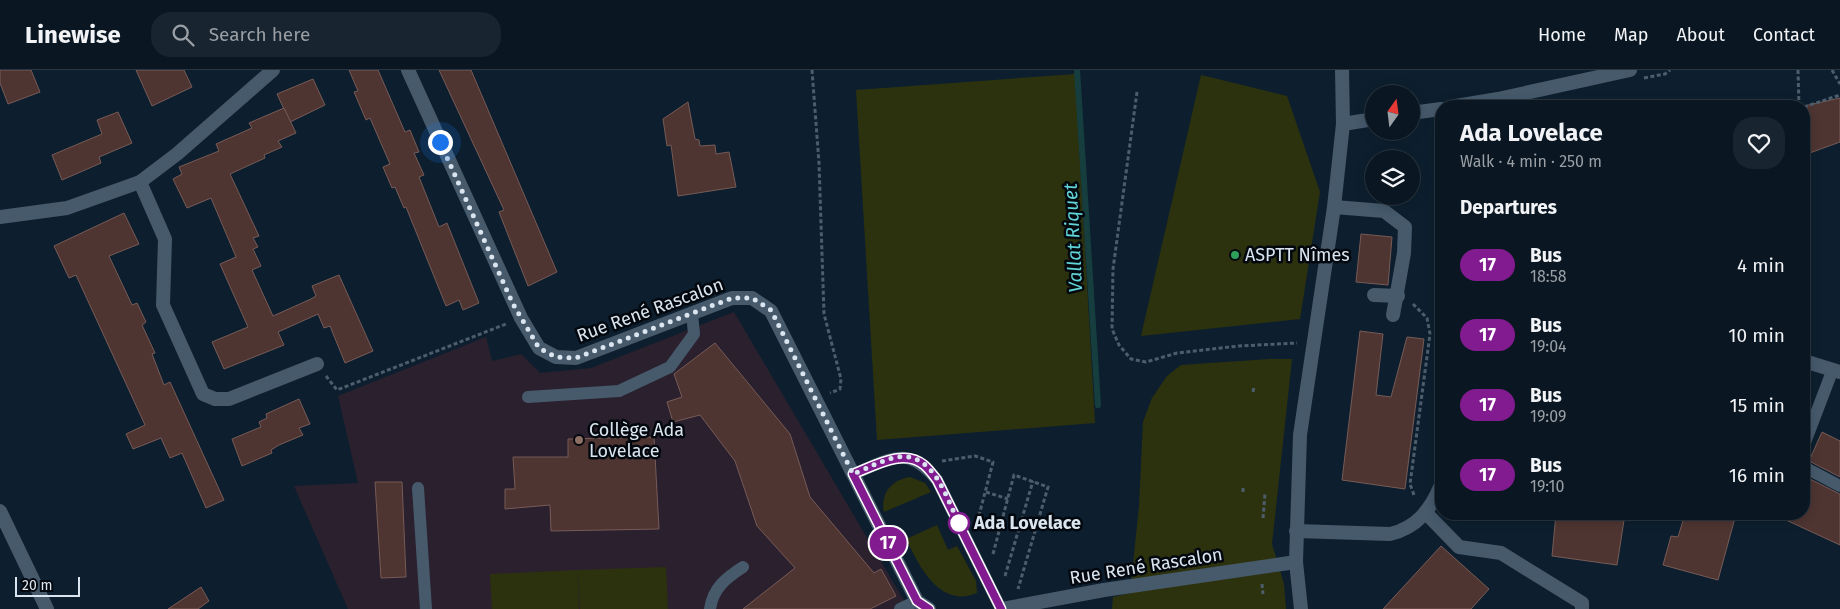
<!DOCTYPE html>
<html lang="en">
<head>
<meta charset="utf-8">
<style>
  body { margin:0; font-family:"Fira Sans",sans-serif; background:#18242f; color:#f1f3f6; height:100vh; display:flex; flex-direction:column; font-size:19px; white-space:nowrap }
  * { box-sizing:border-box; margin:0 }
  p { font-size:16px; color:#999fa5 }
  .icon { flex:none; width:28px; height:28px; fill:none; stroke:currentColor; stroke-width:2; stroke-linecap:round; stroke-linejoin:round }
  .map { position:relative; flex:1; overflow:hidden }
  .panel { position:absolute; left:1435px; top:30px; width:375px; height:420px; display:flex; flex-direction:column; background:#0a1722; border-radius:20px; box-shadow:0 2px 12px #0003,0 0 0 1px #2a3640 }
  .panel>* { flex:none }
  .badge { padding:0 10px; border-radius:16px; font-size:18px; line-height:32px }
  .needle { width:32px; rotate:14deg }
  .controls { position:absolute; left:1365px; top:15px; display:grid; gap:10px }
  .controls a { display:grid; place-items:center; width:55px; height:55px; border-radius:50%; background:#0a1722; box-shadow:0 2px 12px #0003,0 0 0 1px #2a3640; font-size:25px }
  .scale { position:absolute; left:15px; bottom:12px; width:65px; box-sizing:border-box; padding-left:5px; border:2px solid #dae5f0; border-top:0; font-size:14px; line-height:18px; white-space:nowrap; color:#dae5f0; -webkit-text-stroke:4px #03080f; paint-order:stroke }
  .you { position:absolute; width:25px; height:25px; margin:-12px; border:4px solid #fff; border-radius:50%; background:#1a73e8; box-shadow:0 0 0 8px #1a73e833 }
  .map>.badge { position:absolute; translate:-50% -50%; box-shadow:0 0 0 2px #fff }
  h2 { padding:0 25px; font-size:19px; line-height:45px }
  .round { display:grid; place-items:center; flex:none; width:52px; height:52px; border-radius:20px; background:#18242f }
  .head { display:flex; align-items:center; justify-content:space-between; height:85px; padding:0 25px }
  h1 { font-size:24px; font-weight:700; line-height:38px }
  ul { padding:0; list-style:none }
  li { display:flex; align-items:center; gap:15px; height:70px; padding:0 25px }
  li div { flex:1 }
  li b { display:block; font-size:19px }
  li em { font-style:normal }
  li .badge { min-width:55px; font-weight:700; text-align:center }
  header { display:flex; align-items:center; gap:30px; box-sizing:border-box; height:70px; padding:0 25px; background:#0a1722; border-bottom:1px solid #2a3640 }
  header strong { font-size:24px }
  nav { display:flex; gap:28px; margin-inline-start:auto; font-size:18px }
  .search { width:350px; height:45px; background:#18242f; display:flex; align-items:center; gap:12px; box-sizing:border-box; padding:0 18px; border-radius:20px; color:#999fa5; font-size:19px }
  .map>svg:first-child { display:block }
</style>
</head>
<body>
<header>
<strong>Linewise</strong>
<div class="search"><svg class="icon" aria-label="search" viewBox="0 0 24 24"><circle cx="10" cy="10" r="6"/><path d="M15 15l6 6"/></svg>Search here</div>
<nav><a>Home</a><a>Map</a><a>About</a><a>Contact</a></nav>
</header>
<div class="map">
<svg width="1840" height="539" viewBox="0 0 1840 539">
  <rect width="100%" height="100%" fill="#0d1f2e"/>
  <polygon fill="#2b202e" points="734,242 909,539 348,539 294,416 358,413 338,326 486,267 492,291 521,284 540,303 591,298"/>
  <g fill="#2d320e">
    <polygon points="1075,4 1095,353 877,370 856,20"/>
    <polygon points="1201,5 1287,26 1320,122 1300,249 1141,266"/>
    <polygon points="1270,289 1292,289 1272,474 1284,514 1286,539 1112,539 1113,527 1130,523 1139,436 1143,352 1152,328 1167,306 1181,295"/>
    <path d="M910 407 925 413 931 422 884 442C880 423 892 410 910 407Z"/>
    <path d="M937 455 948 480 957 476 976 511 977 523C939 539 919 495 906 469Z"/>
    <polygon points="666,497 668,539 580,539 578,500"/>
    <polygon points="578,500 579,539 492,539 490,504"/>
  </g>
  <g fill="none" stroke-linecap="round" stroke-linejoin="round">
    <polyline stroke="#163e3f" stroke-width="6" points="1077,0 1098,335"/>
  </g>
  <g fill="#4e3532" stroke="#775b57">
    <polygon points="0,0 31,0 40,22 8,34 0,13"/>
    <polygon points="136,0 184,0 192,17 152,36"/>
    <polygon points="349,0 378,0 405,62 410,60 419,82 414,83 424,105 419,107 439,157 447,153 479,233 463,240 459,230 446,236 406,137 404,138 395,117 392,118 383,97 390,94 370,48 366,50 354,22 358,21"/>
    <polygon points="439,0 471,0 557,202 528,216 499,142 504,140"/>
    <polygon points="313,9 325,35 290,52 277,24"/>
    <polygon points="1840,28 1840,72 1804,85 1804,36"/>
    <polygon points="688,32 695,69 699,70 700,76 715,75 716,84 729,82 736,117 678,126 671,75 667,76 663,49"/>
    <polygon points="284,38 296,63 278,71 282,77 264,85 265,88 230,104 259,166 253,168 258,177 253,179 261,196 252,200 273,246 311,229 316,226 312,216 339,205 373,281 345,293 330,256 324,258 318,244 278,262 284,275 224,299 212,272 248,257 220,194 236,187 211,128 187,138 173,109 182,104 179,97 219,81 216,74 252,58 249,53"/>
    <polygon points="118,42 132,73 99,87 101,93 62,110 52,85 102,64 97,50"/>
    <polygon points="124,143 139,174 109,186 132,235 137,233 146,252 142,255 155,283 152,284 164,315 170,312 224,430 206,438 182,383 170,388 161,368 133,379 126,364 145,355 76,205 69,208 54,176"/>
    <polygon points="1361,164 1392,167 1388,215 1356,212"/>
    <polygon points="1360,261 1383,264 1376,325 1391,327 1407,267 1424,269 1405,419 1342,410"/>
    <polygon points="715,273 790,364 810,427 874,503 881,499 896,526 870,539 743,539 795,498 757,456 735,391 700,345 673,352 667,332 682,327 674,304"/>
    <polygon points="299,329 310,354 299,358 303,365 279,375 271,380 272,383 242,396 232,369 261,357 259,352 267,348 266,344"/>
    <polygon points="1822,362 1840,371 1840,407 1809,391"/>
    <polygon points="654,367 659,459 551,461 550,435 505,439 505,419 515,419 513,387 568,387 568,369"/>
    <polygon points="1804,406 1840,424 1840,475 1773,444 1804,444"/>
    <polygon points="375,412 402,412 406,507 381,508"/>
    <polygon points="1556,444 1625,444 1617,495 1552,486"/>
    <polygon points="1685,444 1736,444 1718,510 1663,495 1671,466 1678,467"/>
    <polygon points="1441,476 1489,519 1471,539 1383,539"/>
    <polygon points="201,517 209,531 198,539 168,539"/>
  </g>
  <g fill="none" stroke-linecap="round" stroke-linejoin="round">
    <g stroke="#4d5d6b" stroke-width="3" stroke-dasharray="4 2.5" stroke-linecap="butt">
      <polyline points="812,0 819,93 824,244 841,309 840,319 830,323"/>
      <polyline points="1798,0 1799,36"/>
      <polyline points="1832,0 1840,14"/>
      <polyline points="1644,8 1665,4 1670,0"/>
      <polyline points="1137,22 1113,199 1112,259 1119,275 1131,289 1146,292 1177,283 1239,276 1297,273"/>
      <polyline points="1757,33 1781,36"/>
      <polyline points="1804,37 1840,25"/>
      <polyline points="1413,234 1427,248 1430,264 1410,414 1414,425"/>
      <polyline points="326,306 337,320 506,254"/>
      <polyline points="1253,322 1254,317"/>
      <polyline points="942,391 975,386 993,392 977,453"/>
      <polyline points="986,422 1008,429"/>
      <polyline points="1243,422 1243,418"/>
      <polyline points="1263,448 1265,423"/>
      <polyline points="993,484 1014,405 1048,417 1018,519"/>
      <polyline points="1005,506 1033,411"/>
      <polyline points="1262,514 1263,524"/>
    </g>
    <g stroke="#465a6c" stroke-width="12">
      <polyline points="528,327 619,321 670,297 694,264 692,244"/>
      <polyline points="1804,375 1833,299"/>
      <polyline points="1804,397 1840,416"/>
      <path d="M853 404C892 389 906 374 937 410L1001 539"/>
      <polyline points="418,418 426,539"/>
      <path d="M710 539C713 518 726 508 743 497"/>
      <polyline points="900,539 917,531"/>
    </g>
    <g stroke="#465a6c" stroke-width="14">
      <polyline points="408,0 521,248 539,278 556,287 576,288 732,228 752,228 771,241 917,531 929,539"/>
      <polyline points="1456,36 1498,29 1630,0"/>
      <polyline points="1411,43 1441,39"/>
      <polyline points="1343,54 1374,49"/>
      <polyline points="140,112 165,169 163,235 203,324 215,329 229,329 317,294"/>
      <polyline points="1334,137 1384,141 1405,157 1404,183 1393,245"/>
      <polyline points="0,147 67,138 140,112 177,84 273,0"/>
      <polyline points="1374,225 1398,226"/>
      <polyline points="1804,291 1840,302"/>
      <polyline points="0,441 47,539"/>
      <polyline points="1426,443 1459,477 1501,483 1582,533 1582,539"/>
      <path d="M1296 461 1390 464C1417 458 1431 439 1441 415"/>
      <polyline points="1002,539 1104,520 1296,492"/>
      <polyline points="1301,539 1296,492 1300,365 1334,137 1343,54 1342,0"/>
    </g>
  </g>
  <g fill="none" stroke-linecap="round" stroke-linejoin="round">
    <g stroke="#fff" stroke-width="11">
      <path id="line" d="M929 539 917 531 853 404C874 396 904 378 924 395 929 399 933 405 937 410L1001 539"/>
    </g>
    <use href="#line" stroke="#821b8f" stroke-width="8"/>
    <path stroke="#dae5f0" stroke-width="5" stroke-dasharray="0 9" d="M440 72 513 234 539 278 556 287 576 288 732 228H752L771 240 853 404C869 398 892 384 909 387 937 392 948 432 959 453"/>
  </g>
  <circle fill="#2e9e5b" stroke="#03080f" stroke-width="2" cx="1235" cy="185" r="5"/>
  <circle fill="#8d6e63" stroke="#03080f" stroke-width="2" cx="579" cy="370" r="5"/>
  <circle fill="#fff" stroke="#821b8f" stroke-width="2.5" cx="959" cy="453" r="10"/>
  <g text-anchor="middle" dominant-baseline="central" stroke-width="5" stroke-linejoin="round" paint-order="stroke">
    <g font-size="18" fill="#dae5f0" stroke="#03080f" text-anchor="start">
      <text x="1245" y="185">ASPTT Nîmes</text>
      <text x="589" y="360">Collège Ada<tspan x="589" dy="21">Lovelace</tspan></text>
    </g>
    <g font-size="18" fill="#dae5f0" stroke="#03080f">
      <text transform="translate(650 240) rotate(-20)">Rue René Rascalon</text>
      <text transform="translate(1146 496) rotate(-9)">Rue René Rascalon</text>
    </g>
    <g font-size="18" font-weight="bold" fill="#dae5f0" stroke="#03080f" text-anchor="start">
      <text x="974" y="453">Ada Lovelace</text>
    </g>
    <g font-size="19" font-style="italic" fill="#61d4d8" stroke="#03080f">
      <text transform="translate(1073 168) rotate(-93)">Vallat Riquet</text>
    </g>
  </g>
</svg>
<div class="controls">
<a><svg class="needle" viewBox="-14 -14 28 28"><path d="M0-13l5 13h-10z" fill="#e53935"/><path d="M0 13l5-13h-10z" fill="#999fa5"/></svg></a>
<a><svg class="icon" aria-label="layers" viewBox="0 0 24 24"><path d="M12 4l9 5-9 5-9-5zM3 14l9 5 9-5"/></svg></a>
</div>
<div class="scale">20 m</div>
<div class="you" style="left:440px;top:72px"></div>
<b class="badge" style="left:888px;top:473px;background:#821b8f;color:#fff">17</b>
<section class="panel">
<div class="head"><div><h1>Ada Lovelace</h1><p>Walk · 4 min · 250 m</p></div><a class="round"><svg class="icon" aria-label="heart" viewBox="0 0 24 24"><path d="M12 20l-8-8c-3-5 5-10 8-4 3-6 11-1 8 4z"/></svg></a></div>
<h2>Departures</h2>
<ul>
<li><span class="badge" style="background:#821b8f;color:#fff">17</span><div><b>Bus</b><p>18:58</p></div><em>4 min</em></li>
<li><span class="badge" style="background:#821b8f;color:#fff">17</span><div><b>Bus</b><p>19:04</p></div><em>10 min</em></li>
<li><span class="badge" style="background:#821b8f;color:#fff">17</span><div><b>Bus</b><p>19:09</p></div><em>15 min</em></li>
<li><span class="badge" style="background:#821b8f;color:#fff">17</span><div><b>Bus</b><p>19:10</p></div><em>16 min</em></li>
</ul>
</section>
</div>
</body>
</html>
